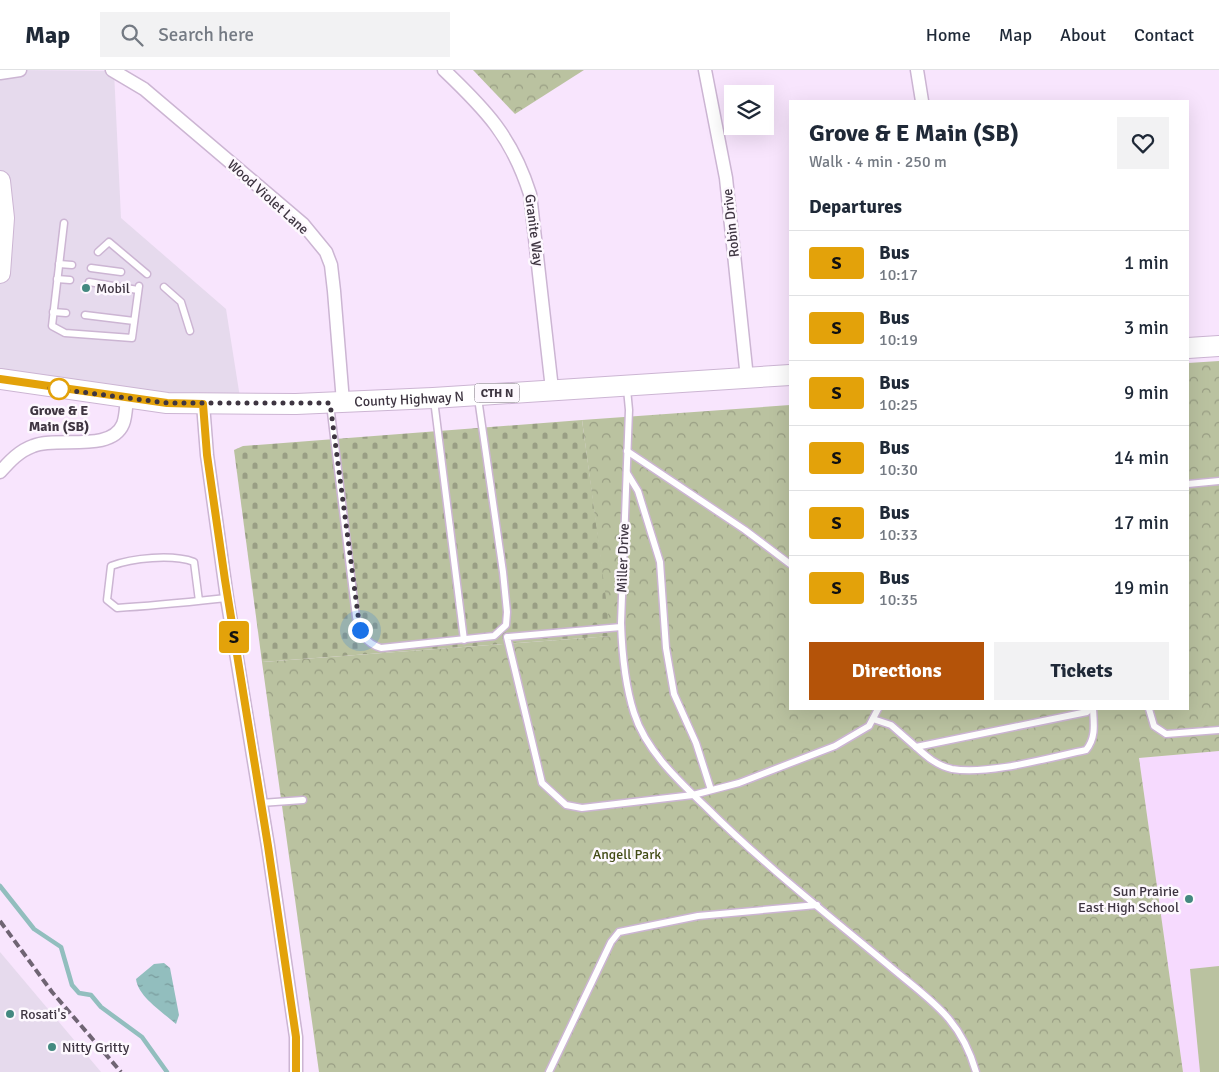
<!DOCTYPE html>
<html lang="en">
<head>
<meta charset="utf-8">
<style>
  body { margin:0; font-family:Signika,sans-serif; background:#f2f2f3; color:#1f2937; height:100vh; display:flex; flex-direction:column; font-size:19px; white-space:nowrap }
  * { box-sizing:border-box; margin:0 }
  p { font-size:16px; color:#747a83 }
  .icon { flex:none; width:28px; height:28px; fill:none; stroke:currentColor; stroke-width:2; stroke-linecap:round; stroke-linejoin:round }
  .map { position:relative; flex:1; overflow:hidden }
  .sheet { position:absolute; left:789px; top:30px; width:400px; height:610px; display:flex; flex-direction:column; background:#fff; border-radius:0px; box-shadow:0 5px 20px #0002 }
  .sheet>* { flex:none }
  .badge { padding:0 10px; border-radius:4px; font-size:18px; line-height:32px }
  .tools { position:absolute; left:724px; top:15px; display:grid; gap:10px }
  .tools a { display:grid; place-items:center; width:50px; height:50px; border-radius:0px; background:#fff; box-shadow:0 5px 20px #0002; font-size:25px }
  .you { position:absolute; width:25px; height:25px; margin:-12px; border:4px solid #fff; border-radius:50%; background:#1a73e8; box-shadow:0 0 0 8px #1a73e833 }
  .map>.badge { position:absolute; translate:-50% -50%; box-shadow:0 0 0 2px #fff }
  h2 { padding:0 20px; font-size:19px; line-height:45px }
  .round { display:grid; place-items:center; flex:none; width:52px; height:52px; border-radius:0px; background:#f2f2f3 }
  .headline { display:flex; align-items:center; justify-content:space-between; height:85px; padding:0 20px }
  h1 { font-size:24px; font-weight:800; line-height:38px }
  .primary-button { display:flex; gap:10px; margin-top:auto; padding:10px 20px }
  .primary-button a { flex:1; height:58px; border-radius:0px; background:#b45309; color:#fff; font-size:20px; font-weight:800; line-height:58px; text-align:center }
  .primary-button a+a { background:#f2f2f3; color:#1f2937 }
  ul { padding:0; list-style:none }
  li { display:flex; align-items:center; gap:15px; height:65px; padding:0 20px; border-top:1px solid #e0e1e3 }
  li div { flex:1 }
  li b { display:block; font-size:19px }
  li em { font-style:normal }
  li .badge { min-width:55px; font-weight:700; text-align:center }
  header { display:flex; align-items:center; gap:30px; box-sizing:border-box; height:70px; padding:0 25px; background:#fff; border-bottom:1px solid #e0e1e3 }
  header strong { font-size:24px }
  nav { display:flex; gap:28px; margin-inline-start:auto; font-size:18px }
  .search { width:350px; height:45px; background:#f2f2f3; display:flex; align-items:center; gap:12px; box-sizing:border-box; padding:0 18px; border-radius:0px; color:#747a83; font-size:19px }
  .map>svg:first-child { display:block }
</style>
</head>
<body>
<header>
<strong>Map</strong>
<div class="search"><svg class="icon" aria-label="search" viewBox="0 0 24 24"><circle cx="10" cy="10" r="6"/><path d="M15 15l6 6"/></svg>Search here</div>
<nav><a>Home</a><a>Map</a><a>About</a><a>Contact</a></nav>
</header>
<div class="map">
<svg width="1219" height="1002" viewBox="0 0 1219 1002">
  <defs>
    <pattern id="cemetery-stones" width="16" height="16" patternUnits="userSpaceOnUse" patternTransform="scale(1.25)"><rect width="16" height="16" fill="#bac2a0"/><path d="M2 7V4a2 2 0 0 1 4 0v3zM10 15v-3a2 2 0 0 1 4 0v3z" fill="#999e84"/></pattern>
    <pattern id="park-crowns" width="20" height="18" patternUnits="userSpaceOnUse" patternTransform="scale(1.25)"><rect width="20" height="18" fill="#bac2a0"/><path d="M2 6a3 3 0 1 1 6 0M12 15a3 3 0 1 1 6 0" fill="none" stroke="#999e84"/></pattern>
    <pattern id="water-ripples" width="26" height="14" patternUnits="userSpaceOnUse" patternTransform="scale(1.25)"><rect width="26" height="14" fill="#92bebe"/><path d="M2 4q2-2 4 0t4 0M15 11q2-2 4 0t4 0" fill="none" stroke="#799b9c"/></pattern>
  </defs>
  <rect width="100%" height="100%" fill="#f8e5fd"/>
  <g fill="#e6daed">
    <polygon points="20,0 114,1 121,148 226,239 241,334 0,309 0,3"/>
    <polygon points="0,882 101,1002 0,1002"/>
  </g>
  <polygon fill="#f6dafe" points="1219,681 1219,1002 1183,1002 1139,688"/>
  <polygon fill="#bac2a0" points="1219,896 1219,1002 1200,1002 1190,899"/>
  <polygon fill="url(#cemetery-stones)" points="582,350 612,566 262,592 234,380 243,376"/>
  <g fill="url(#park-crowns)">
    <polygon points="473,0 584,0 515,44"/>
    <polygon points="1219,291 1219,681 1139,688 1183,1002 319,1002 262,592 611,566 582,350 790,335 790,639 1188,639 1188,293"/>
  </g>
  <path fill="url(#water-ripples)" d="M164 893 170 898 179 945 176 954C164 943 138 927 136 909L154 894Z"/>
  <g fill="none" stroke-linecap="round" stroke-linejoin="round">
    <polyline stroke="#92bebe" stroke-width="4.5" points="0,816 34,859 61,877 72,915 79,923 91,925 101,937 142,967 167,1002"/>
    <g stroke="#ccb5d3" stroke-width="9">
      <g id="lane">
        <polyline points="64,153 52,256 65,263 132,268 139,216"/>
        <polyline points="98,182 109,172 147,204"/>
        <polyline points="59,194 72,195"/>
        <polyline points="91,198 121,202"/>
        <polyline points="57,209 70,210"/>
        <polyline points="89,212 138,220"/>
        <polyline points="164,217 181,232 190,261"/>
        <polyline points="53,242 66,243"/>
        <polyline points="85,245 134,251"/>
        <path d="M627 319 629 340 621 553C622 583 625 615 634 643 646 681 679 711 707 738 763 794 826 843 887 894 929 930 960 946 976 1002"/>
        <polyline points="434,330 464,570"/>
        <path d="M330 334 356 547C360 563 365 573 381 578L494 566 506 555 507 542 503 502 478 328"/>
        <polyline points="627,381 745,460 790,494"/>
        <polyline points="627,403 638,421 660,492 666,578 674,624 696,673 711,720"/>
        <polyline points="1188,414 1219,411"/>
        <path d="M199 531 194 492C172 484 132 488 111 496L107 530 117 538C154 536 190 532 227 528"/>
        <polyline points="621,557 507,567 542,713 566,735 582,738 693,725 739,713 835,676 869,656 878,639"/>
        <polyline points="1149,639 1154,656 1166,664 1219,660"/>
        <polyline points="873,649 891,655 916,677 1087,642 1090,639"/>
        <path d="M916 677C926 686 937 696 952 699 989 705 1048 688 1086 680 1096 668 1094 654 1093 639"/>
        <polyline points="261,733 303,730"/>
        <polyline points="549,1002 611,872 619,862 698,846 817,835"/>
      </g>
    </g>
    <g stroke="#ccb5d3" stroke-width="15">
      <g id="street">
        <polyline points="112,0 144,19 303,154 326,182 331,195 334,221 343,332"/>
        <path d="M444 0C486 40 512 67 530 124L552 319"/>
        <polyline points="705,0 726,108 747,308"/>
        <polyline points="917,0 922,31"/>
        <polyline points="0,3 20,0"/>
        <polyline points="203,334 207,385 227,528 268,776 296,967 296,1002"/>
        <path d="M0 402C10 391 19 381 33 376 57 366 111 383 123 354 126 347 126 336 127 327"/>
      </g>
    </g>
    <g stroke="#ccb5d3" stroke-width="22">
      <g id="primary">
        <polyline points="0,111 4,148 0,203"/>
        <polyline points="1188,278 1219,276"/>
        <path id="s1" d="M0 309 167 333 296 334 433 328 790 305"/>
      </g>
    </g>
    <use href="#lane" stroke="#fff" stroke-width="6"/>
    <use href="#street" stroke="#fff" stroke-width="12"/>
    <use href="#primary" stroke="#fff" stroke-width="20"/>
    <polyline stroke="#6f6473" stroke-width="4" stroke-dasharray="8 4" stroke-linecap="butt" points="0,851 52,922 121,1002"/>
  </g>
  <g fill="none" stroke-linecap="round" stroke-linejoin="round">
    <g stroke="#fff" stroke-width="11">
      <polyline id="line" points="0,309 167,333 203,334 207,385 225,510 268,776 296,967 296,1002"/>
    </g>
    <use href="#line" stroke="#e3a20a" stroke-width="8"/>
    <polyline stroke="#3e3541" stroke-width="5" stroke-dasharray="0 9" points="59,319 50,318 167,333 330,333 360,560"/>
  </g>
  <g fill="#438980" stroke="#fdf8fe" stroke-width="2">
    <circle cx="86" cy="218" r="5"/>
    <circle cx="1189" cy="829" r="5"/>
    <circle cx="10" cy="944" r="5"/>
    <circle cx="52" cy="977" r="5"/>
  </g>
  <circle fill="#fff" stroke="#e3a20a" stroke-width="2.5" cx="59" cy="319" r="10"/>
  <g text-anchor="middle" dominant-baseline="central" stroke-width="5" stroke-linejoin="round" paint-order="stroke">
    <rect fill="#fdf8fe" stroke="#77707a" stroke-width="1" x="474.5" y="313.5" width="45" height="19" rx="4"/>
    <g font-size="12" font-weight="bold" fill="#3e3541">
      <text x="497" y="323">CTH N</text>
    </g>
    <g font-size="14" fill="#3e3541" stroke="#fdf8fe">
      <text transform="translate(268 127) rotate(42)">Wood Violet Lane</text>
      <text transform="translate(731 153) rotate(-96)">Robin Drive</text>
      <text transform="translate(534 160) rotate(83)">Granite Way</text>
      <text stroke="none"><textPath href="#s1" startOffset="411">County Highway N</textPath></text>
      <text transform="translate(623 488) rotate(-88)">Miller Drive</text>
    </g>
    <g font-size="14" fill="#3e3541" stroke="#fdf8fe" text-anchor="start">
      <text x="96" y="218">Mobil</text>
      <text x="1179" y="821" text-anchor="end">Sun Prairie<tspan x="1179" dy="16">East High School</tspan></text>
      <text x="20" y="944">Rosati's</text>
      <text x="62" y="977">Nitty Gritty</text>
    </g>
    <g font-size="14" font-weight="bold" fill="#3e3541" stroke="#fdf8fe">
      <text x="59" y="340">Grove &amp; E<tspan x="59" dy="16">Main (SB)</tspan></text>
    </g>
    <g font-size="14" fill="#424b15" stroke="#fdf8fe">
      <text x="627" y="784">Angell Park</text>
    </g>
  </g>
</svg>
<div class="tools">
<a><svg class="icon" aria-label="layers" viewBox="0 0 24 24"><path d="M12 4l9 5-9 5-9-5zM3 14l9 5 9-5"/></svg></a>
</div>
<div class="you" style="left:360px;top:560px"></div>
<b class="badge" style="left:234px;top:567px;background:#e3a20a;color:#111">S</b>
<section class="sheet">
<div class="headline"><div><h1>Grove &amp; E Main (SB)</h1><p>Walk · 4 min · 250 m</p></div><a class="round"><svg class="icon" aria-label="heart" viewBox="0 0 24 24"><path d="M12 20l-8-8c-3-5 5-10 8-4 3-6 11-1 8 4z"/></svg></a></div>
<h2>Departures</h2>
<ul>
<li><span class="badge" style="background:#e3a20a;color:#111">S</span><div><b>Bus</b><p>10:17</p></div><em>1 min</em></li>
<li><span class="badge" style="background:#e3a20a;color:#111">S</span><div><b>Bus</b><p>10:19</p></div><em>3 min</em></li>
<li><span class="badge" style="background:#e3a20a;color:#111">S</span><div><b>Bus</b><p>10:25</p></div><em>9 min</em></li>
<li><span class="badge" style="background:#e3a20a;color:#111">S</span><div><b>Bus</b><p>10:30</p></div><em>14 min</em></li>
<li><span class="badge" style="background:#e3a20a;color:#111">S</span><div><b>Bus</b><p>10:33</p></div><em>17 min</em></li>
<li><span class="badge" style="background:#e3a20a;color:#111">S</span><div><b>Bus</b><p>10:35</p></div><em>19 min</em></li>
</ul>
<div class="primary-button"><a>Directions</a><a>Tickets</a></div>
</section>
</div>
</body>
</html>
